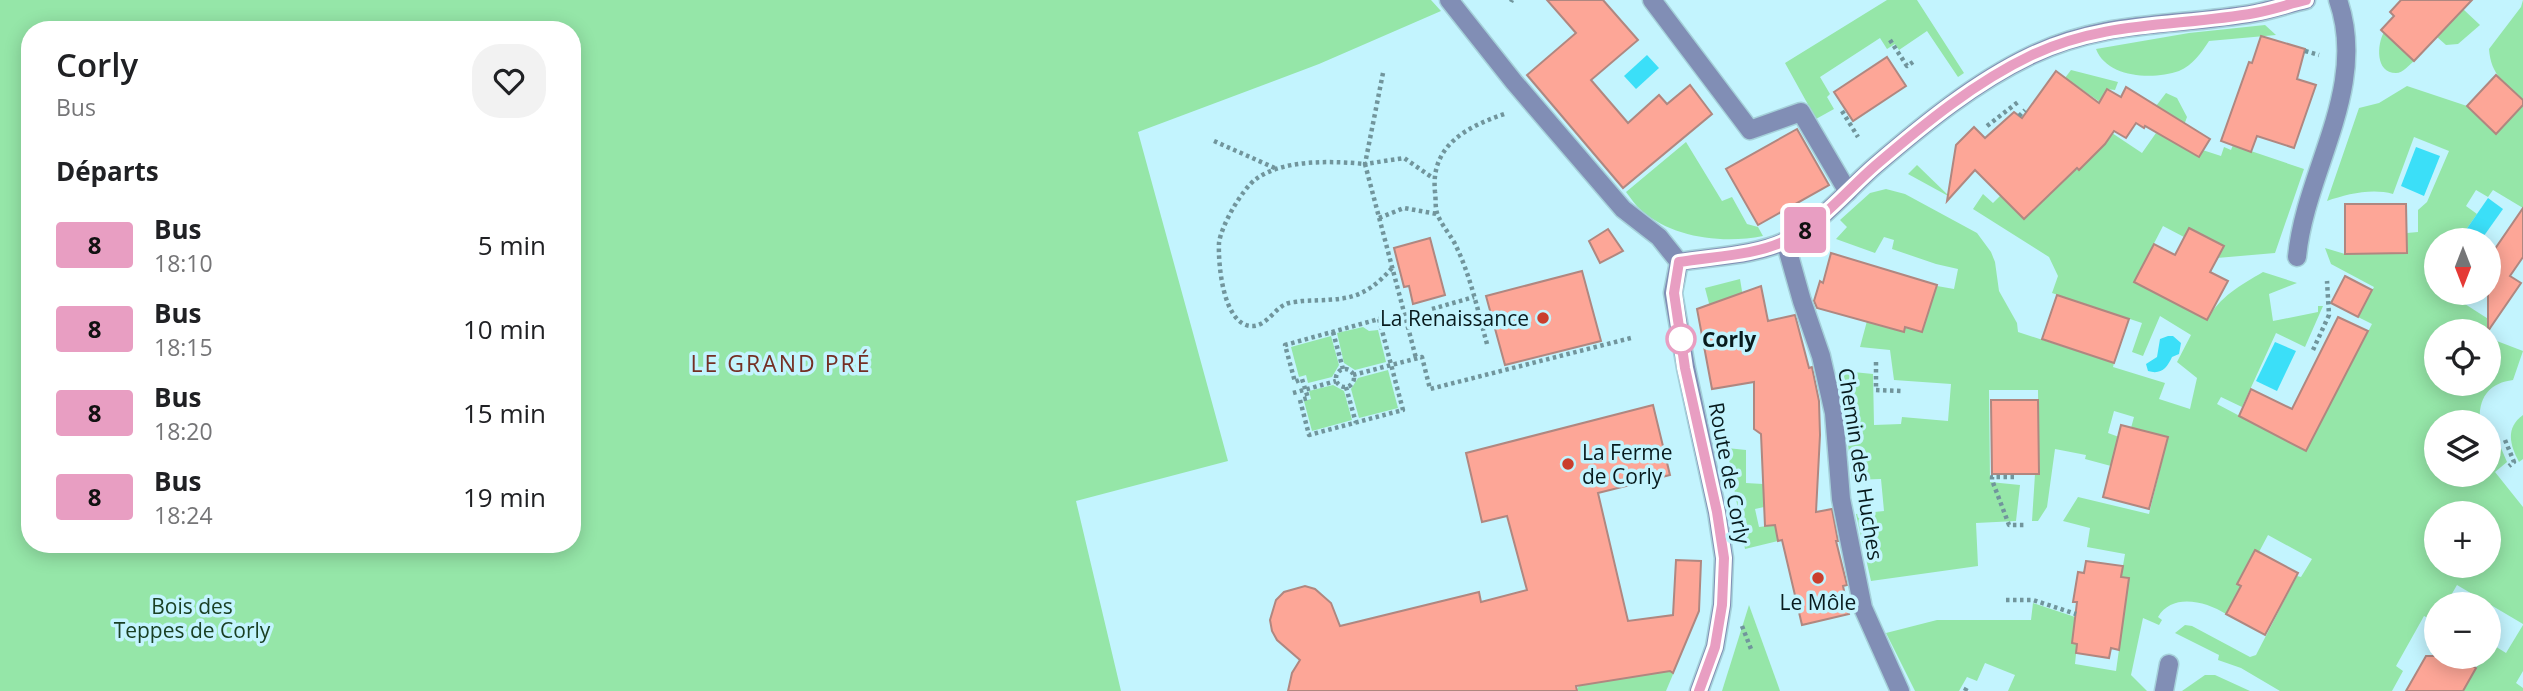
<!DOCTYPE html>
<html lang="fr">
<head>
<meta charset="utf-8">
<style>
  body { margin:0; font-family:"Open Sans",sans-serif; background:#f2f2f2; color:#202124; height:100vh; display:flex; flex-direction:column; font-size:26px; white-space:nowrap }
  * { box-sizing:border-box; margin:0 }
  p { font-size:23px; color:#757577 }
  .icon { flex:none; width:38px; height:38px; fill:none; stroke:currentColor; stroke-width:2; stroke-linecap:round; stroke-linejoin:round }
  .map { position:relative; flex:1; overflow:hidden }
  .panel { position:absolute; left:21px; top:21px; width:560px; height:532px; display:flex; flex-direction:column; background:#fff; border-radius:28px; box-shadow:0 4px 18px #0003 }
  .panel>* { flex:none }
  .badge { padding:0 14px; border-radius:5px; font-size:24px; line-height:46px }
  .needle { width:46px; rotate:180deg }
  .buttons { position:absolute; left:2424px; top:228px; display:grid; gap:14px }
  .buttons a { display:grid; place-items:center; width:77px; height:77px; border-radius:50%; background:#fff; box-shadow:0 4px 18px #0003; font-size:35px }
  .map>.badge { position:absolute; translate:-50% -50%; box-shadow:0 0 0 4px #fff }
  h2 { padding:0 35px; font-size:26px; line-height:63px }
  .round { display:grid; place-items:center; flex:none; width:74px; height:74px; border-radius:28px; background:#f2f2f2 }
  .summary { display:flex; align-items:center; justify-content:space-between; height:119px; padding:0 35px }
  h1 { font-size:33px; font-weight:600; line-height:52px }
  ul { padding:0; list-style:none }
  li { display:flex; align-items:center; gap:21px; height:84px; padding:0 35px }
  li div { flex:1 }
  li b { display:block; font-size:26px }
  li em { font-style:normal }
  li .badge { min-width:77px; font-weight:700; text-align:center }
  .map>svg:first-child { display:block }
</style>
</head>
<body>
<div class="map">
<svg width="2523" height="691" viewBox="0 0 2523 691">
  <rect width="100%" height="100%" fill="#c3f4fe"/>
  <g fill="#95e6a8" fill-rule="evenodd">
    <path d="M0 0H1431L1441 11 1319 64 1138 132 1228 461 1076 501 1121 691H0ZM30 30H572V544H30Z"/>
    <polygon points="1887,0 1917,0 1964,73 1958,77 1927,31 1899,50 1895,44 1887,49 1880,38 1820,77 1830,94 1827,97 1834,109 1816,119 1785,63"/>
    <path d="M2523 0V100C2505 83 2491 76 2489 49L2521 7Z"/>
    <polygon points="2463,9 2480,25 2458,44 2446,45 2437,37"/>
    <path d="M2265 25 2276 35 2209 41C2201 53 2193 65 2179 71 2153 80 2107 78 2096 49L2189 33Z"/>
    <path d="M2384 32 2414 61C2409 65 2403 73 2396 73 2375 73 2377 44 2384 32Z"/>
    <polygon points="2071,70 2118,82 2115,90 2107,89 2100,102 2065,78"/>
    <path d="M2407 86 2467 106 2496 133 2523 105V208L2493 190 2488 197 2476 190 2466 206 2477 214 2459 240H2436V292H2457L2454 297 2493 322 2489 333 2488 331H2436V383H2488L2489 338 2523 351 2513 380C2489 383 2478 398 2480 422H2436V474H2488L2489 438 2501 448 2507 462 2495 472 2523 507V624L2457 585 2446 604H2436V622L2424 616 2396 666 2403 671 2392 691H2280L2241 668 2218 660 2219 655 2175 633 2185 625 2192 626 2250 657 2256 655 2297 576 2301 577 2312 559 2268 535 2259 552 2255 550 2237 584 2241 587 2226 614C2205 601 2172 593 2158 617L2162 620 2159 625 2143 618 2131 675 2147 691H2008L2015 675 1985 663 1977 681 1967 677 1959 691H1915L1886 633 1937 620H2031L2033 603 2075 617 2072 642 2077 644 2075 664 2116 671 2129 578 2121 577 2125 554 2087 547 2090 528 2063 521 2078 497 2149 514 2168 437 2131 428 2134 417 2114 411 2108 433 2119 437 2111 466 2085 459 2086 455 2055 449 2047 507 2038 521H2032L2035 474H2039L2038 390H1989L1990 482 2020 485 2016 521 1976 523 1978 566 1871 581 1856 514 1884 511 1881 479 1852 480 1840 373 1843 371 1873 374 1874 425 1901 424 1902 417 1948 421 1951 384 1894 380 1890 350 1860 347 1867 321 1904 331 1905 327 1922 332 1937 286 1954 289 1958 269 1936 264 1892 249 1894 240 1884 237 1875 253 1836 239 1847 227 1840 220 1870 193 1886 189 1905 194 1977 233 1991 252 1995 262 1999 291 2017 323 2018 332 2114 363 2113 367 2165 383 2159 399 2190 409 2197 378 2177 362 2191 335 2160 316 2143 356 2132 352 2142 323 2052 293 2058 276 2049 257 1973 209 1983 194 1993 203 2001 195 2024 219 2075 170H2079L2112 133 2142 153 2156 133 2162 135 2172 116 2156 106 2166 93 2177 98 2187 117 2178 142 2221 156 2224 147 2231 150 2233 145 2304 169 2275 253 2217 258 2223 246 2190 228 2184 237 2163 226 2134 282 2207 320C2219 297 2241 285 2263 272L2297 283 2269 294 2273 321 2318 312V306H2323L2305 347 2276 333 2242 407 2221 397 2217 404 2306 451 2372 324 2358 317 2374 287 2331 264 2325 248 2345 254 2406 253 2407 233 2418 232V210L2427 202 2449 151 2414 137 2393 194C2372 188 2347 194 2327 201L2359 108 2379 103ZM2436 513H2488V565H2436Z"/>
    <path d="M1686 142 1722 201 1732 197 1747 224 1758 227 1763 236C1723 244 1672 238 1641 210 1635 205 1631 198 1626 192Z"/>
    <polygon points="1917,165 1950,197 1908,174"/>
    <polygon points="1740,279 1744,303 1711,311 1705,288"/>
    <polygon points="1363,327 1369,331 1378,330 1386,362 1355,370 1344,363 1337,333"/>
    <polygon points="1331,336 1339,365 1332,377 1308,383 1306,375 1299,377 1291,347"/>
    <polygon points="1388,370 1398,408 1359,418 1351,389 1358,378"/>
    <polygon points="1333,385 1344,391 1352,420 1312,431 1304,401 1311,399 1309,391"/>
    <path d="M2523 415V459L2519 462C2510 445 2505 428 2523 415Z"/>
    <polygon points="1727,448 1746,450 1746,483 1763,484 1764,507 1755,509 1759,527 1775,525 1778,541 1745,549"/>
    <polygon points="1749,605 1779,688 1780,691 1722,691"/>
    <polygon points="2523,625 2523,671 2516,683 2523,688 2523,691 2463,691 2483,656 2488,656 2490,643 2506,653"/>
    <polygon points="1667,671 1674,672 1666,691 1577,691 1579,685"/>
    <polygon points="2205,675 2215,675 2250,691 2182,691"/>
  </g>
  <g fill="#3bdff8">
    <polygon points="1647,55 1659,68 1636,89 1624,76"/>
    <polygon points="2416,147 2440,156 2424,196 2401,186"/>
    <polygon points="2488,198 2503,209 2481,240 2459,240"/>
    <path d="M2168 336H2173L2181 343 2179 354 2172 357C2167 368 2161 375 2148 371L2146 364 2157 357 2160 339Z"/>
    <polygon points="2275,342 2296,351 2277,391 2256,381"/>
  </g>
  <g fill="#fda697" stroke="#b08780" stroke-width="2">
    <polygon points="1547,0 1603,0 1638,40 1591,80 1628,123 1659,95 1667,104 1690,85 1712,114 1623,188 1527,75 1576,33"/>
    <polygon points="2401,0 2472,0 2414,61 2381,30 2394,16 2390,12"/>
    <polygon points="2261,36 2305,49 2297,79 2316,85 2294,148 2257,136 2251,152 2221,141 2249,62 2252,63"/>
    <polygon points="1887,57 1906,86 1853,121 1834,92"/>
    <polygon points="2056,71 2099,103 2107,89 2121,97 2126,87 2210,139 2199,157 2145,126 2144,128 2136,123 2126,138 2114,131 2105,144 2079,170 2077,168 2024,219 1975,170 1947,201 1956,145 1974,127 1985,138 2014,112 2022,118"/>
    <polygon points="2496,75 2523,100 2523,105 2496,134 2467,106"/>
    <polygon points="1797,129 1829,185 1758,225 1726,169"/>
    <polygon points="2345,204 2406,204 2407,253 2345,254"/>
    <polygon points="2523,208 2523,257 2510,276 2521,283 2488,331 2488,259"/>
    <polygon points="2189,228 2224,246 2210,272 2228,281 2207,320 2134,282 2154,244 2175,255"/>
    <polygon points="1608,229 1623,251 1600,263 1589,241"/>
    <polygon points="1430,238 1445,295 1413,304 1409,286 1404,287 1394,248"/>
    <polygon points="1831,253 1937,285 1922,332 1905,327 1904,332 1817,308 1814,301 1820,281 1823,283"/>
    <polygon points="1582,271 1601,341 1505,365 1486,296"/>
    <polygon points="2345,276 2372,290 2358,317 2331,303"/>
    <polygon points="1761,286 1768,321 1795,315 1809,368 1812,367 1819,401 1820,435 1816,512 1832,509 1838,541 1836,541 1847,585 1843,586 1849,614 1802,625 1782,540 1778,541 1775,525 1765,526 1761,434 1754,429 1754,382 1712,389 1697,309"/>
    <polygon points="2057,295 2129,319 2114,363 2042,339"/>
    <polygon points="2338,317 2368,331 2306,451 2239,416 2251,389 2292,409"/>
    <polygon points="1991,400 2038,400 2039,474 1992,474"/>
    <polygon points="1653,405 1670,475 1598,493 1628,621 1673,615 1676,560 1701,561 1699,611 1673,673 1670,671 1576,686 1577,691 1288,691 1292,673 1300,660 1277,640 1272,631 1270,620 1276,600 1284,592 1305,586 1315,589 1331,603 1340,626 1479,592 1481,602 1527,590 1507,516 1482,522 1466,453"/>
    <polygon points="2121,425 2168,437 2149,509 2103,497"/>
    <polygon points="2255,550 2298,573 2265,635 2226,614 2241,586 2237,584"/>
    <polygon points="2086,561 2123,566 2121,577 2129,578 2119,650 2111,648 2109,658 2076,653 2077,644 2072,643 2077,602 2073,602 2078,572 2084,573"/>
    <polygon points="2426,656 2455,656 2476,668 2463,691 2406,691"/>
  </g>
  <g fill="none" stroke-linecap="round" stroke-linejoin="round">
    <g stroke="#a5d1da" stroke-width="21">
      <g id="minor">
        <polyline points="1449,0 1514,82 1623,209 1659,237 1679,262"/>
        <polyline points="1652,0 1750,130 1801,112 1848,192"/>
        <polyline points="1785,241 1802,301 1821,356 1834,413 1841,499 1863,608 1900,691"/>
        <path d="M2297 257C2305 171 2369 88 2338 0"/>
        <path d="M1679 262C1715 256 1754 256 1788 240 1822 222 1847 190 1876 165 1924 124 1975 82 2032 55 2107 19 2177 27 2255 13 2272 10 2289 4 2306 0"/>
        <polyline points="1679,262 1673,293 1686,368 1717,512 1724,558 1722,605 1715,647 1699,691"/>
        <polyline points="2164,691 2169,664"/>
      </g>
    </g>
    <g stroke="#71959c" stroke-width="4.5" stroke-dasharray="3.5 3.5" stroke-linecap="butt">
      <polyline points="1511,2 1512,0"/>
      <polyline points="1890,40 1907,66 1913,62"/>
      <polyline points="2305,51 2319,55"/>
      <polyline points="1383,73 1365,164 1404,158 1433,178"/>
      <polyline points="1842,111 1858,137"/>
      <polyline points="2019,116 2025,110"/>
      <polyline points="1987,126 2018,102"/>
      <polyline points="1214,141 1277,169"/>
      <polyline points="1379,218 1404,208 1437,214"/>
      <path d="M1392 268C1362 302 1344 299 1302 301 1297 302 1290 302 1286 304 1274 309 1266 327 1251 326 1223 324 1218 264 1219 243 1221 226 1242 189 1256 179 1283 159 1333 161 1365 164L1416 358"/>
      <polyline points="1432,309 1474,297"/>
      <polygon points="1379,319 1403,410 1309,435 1300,400 1308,398 1302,379 1295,382 1285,345"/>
      <polyline points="1333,332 1343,369"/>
      <path d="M1487 344C1478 312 1471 277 1456 246 1451 235 1441 225 1437 213 1435 207 1436 199 1435 192 1430 144 1469 126 1507 113"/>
      <polyline points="2313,350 2329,315 2327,281"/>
      <polyline points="1876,362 1876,390 1903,391"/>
      <circle cx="1345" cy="378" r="9"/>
      <polyline points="1353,375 1422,357 1430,389 1631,338"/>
      <polyline points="1346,387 1356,423"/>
      <polyline points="1293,393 1336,381"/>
      <polyline points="2505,440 2514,462 2509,466"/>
      <polyline points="2014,477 1992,477 1992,480 2009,525 2025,525"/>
      <polyline points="2006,600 2033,600 2076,614"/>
      <polyline points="1742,626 1751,649"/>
      <polyline points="1965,691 1968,685"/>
    </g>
    <use href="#minor" stroke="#818eb5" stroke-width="18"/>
  </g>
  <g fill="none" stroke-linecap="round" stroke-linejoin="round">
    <g stroke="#fff" stroke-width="16">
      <path id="line" d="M1699 691 1715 647 1722 605 1724 558 1717 512 1685 368 1674 293 1679 262C1715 256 1754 256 1787 240 1822 222 1847 190 1876 165 1924 124 1975 82 2032 55 2106 20 2178 27 2255 13 2272 10 2289 4 2306 0"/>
    </g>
    <use href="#line" stroke="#e89ec2" stroke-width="10"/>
  </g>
  <g fill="#ca3e2d" stroke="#c3f4fe" stroke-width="2.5">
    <circle cx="1543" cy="318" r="7"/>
    <circle cx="1568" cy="464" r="7"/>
    <circle cx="1818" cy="578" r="7"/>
  </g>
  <circle fill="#fff" stroke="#e89ec2" stroke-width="3.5" cx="1681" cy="339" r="14"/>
  <g text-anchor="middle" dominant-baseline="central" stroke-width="7" stroke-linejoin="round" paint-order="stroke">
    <g font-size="21" fill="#081b1e" stroke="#c3f4fe" text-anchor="end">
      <text x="1529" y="318">La Renaissance</text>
      <text x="1582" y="452" text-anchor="start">La Ferme<tspan x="1582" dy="24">de Corly</tspan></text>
      <text x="1818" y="602" text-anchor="middle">Le Môle</text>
    </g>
    <g font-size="21" font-weight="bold" fill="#081b1e" stroke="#c3f4fe" text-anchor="start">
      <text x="1702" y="339">Corly</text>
    </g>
    <g font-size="21" fill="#081b1e" stroke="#c3f4fe">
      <text transform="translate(1861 464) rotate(81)">Chemin des Huches</text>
      <text transform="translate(1730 473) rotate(79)">Route de Corly</text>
    </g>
    <g font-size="21" fill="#1a4024" stroke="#c3f4fe">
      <text x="192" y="606">Bois des<tspan x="192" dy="24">Teppes de Corly</tspan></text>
    </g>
    <g font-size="23" letter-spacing="2" fill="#752f25" stroke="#c3f4fe">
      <text x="781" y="363">LE GRAND PRÉ</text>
    </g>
  </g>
</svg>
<div class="buttons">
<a><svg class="needle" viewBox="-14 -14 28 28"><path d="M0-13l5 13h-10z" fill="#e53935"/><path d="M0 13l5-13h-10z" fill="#757577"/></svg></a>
<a><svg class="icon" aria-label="locate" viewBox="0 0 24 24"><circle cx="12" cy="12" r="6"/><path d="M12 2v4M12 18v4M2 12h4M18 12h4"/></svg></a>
<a><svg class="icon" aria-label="layers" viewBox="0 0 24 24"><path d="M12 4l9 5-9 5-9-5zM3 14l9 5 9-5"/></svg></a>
<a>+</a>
<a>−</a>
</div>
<b class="badge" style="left:1805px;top:230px;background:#e89ec2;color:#111">8</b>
<section class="panel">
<div class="summary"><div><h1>Corly</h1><p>Bus</p></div><a class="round"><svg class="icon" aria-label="heart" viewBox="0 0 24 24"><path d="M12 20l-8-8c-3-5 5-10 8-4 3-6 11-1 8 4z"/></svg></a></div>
<h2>Départs</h2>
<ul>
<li><span class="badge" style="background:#e89ec2;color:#111">8</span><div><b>Bus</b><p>18:10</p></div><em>5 min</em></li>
<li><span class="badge" style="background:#e89ec2;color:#111">8</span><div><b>Bus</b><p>18:15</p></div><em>10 min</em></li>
<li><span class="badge" style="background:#e89ec2;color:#111">8</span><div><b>Bus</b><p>18:20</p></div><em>15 min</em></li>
<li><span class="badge" style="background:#e89ec2;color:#111">8</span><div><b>Bus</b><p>18:24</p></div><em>19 min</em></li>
</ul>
</section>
</div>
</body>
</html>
